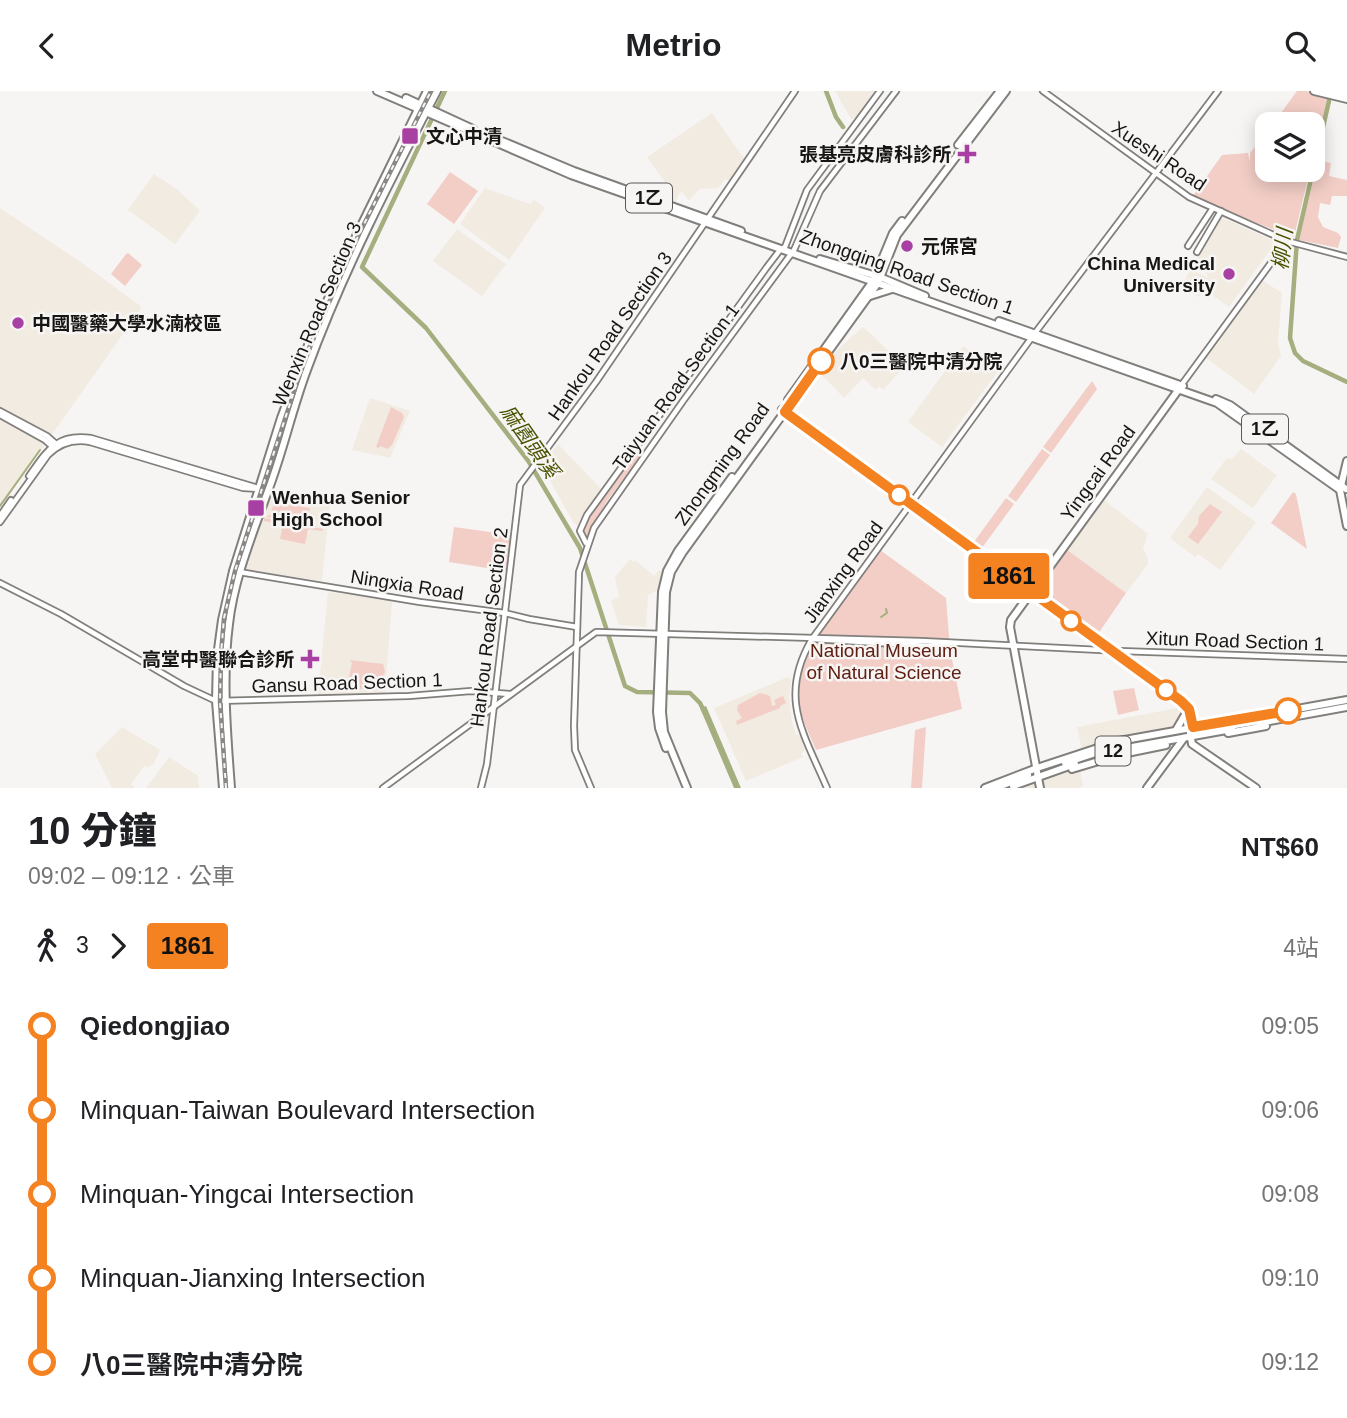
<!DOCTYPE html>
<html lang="zh-TW">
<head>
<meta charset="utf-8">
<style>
  body { margin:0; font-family:Arial,"Noto Sans TC",sans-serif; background:#f6f6f6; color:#202124; height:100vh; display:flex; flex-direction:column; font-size:26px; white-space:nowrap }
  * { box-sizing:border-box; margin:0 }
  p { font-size:23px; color:#757577 }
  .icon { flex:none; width:38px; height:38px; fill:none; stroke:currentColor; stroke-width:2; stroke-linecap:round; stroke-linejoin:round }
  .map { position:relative; height:697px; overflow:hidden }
  .panel { display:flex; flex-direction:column; background:#fff; flex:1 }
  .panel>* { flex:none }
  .badge { padding:0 14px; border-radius:5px; font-size:24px; line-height:46px }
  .buttons { position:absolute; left:1255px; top:21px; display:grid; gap:14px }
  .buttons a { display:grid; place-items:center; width:70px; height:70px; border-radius:14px; background:#fff; box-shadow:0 4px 18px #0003; font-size:35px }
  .map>.badge { position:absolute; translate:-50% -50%; box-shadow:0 0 0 4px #fff }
  .legs { display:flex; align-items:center; gap:10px; height:77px; padding:0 28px; font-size:23px }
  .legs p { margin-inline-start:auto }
  .head { display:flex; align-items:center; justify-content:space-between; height:119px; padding:0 28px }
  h1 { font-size:38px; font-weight:800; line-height:52px }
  ul { padding:0 28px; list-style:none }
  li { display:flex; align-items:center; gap:24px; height:84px; font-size:26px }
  li i { display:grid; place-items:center; width:10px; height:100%; margin:0 9px; background:currentColor }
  li i::after { content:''; width:18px; height:18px; margin:-9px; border:5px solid; border-radius:50%; background:#fff }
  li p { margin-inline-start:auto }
  li:first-child i { background:linear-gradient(#0000 50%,currentColor 0) }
  li:last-child i { background:linear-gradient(currentColor 50%,#0000 0) }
  header { display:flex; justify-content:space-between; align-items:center; height:91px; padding:0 28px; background:#fff; font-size:32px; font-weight:800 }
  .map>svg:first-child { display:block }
</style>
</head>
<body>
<header><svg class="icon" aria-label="back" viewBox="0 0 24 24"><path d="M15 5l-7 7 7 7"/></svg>Metrio<svg class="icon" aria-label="search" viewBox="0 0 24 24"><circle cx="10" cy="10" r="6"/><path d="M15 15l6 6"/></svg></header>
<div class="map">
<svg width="1347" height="697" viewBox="0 0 1347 697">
  <rect width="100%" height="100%" fill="#f7f5f3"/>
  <g fill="#f2ebe2">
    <polygon points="835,0 877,0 856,27 851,28"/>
    <polygon points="712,22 745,69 730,90 725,88 718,97 700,98 689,109 682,101 679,103 675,112 664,109 669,97 647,66"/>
    <polygon points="154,83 178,99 200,120 175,153 128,119"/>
    <polygon points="485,97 530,113 534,109 545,117 509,169 460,133"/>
    <polygon points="0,117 79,170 142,216 0,417"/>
    <polygon points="1221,126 1274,150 1274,154 1229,216 1205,199 1199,206 1180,196 1191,178 1209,187 1197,167"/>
    <polygon points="457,138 506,173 482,205 433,170"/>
    <polygon points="1262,189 1282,202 1278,251 1281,265 1254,303 1205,266"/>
    <polygon points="863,236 905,275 883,299 879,295 876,299 863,287 844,307 818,280 828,267"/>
    <polygon points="963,255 998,280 942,356 908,331"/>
    <polygon points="370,307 410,320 390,367 352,359"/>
    <polygon points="558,353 602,399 578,435 573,431 542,375"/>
    <polygon points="1241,358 1277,384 1253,417 1211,388 1227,367 1232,368"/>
    <polygon points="1207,396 1256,431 1220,479 1198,463 1195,466 1170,447"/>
    <polygon points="269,404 330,413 322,490 246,479"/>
    <polygon points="1103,408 1148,443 1143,457 1148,468 1148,473 1126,502 1066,458"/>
    <polygon points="630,468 634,471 635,469 654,485 659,479 662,481 658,499 648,504 646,536 619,534 611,510 619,506 615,486"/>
    <polygon points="328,501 390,509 392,511 385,603 318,604"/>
    <polygon points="788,586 791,588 789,606 792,631 796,643 801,645 805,659 801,663 803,666 746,690 714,617"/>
    <polygon points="1183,616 1185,619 1183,626 1172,639 1082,659 1077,636"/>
    <polygon points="122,636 160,659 153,674 147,676 144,675 131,693 135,697 112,697 95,663"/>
    <polygon points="169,666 198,685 199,697 146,697"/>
    <polygon points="1080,678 1083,695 1078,697 1019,697"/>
  </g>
  <g fill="#f2cec6">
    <polygon points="1297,0 1306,0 1325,6 1327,11 1313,69 1312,33 1273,33"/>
    <polygon points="1267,41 1267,79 1310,79 1294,146 1232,123 1193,105 1222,64 1248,62 1250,71 1250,62"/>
    <polygon points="1318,69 1331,72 1329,85 1347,89 1347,105 1332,105 1330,114 1320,112 1318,126 1323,136 1338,142 1341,146 1338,157 1299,149"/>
    <polygon points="450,81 478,100 454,133 427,113"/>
    <polygon points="128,162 142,174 125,195 111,183 126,163"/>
    <polygon points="1092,290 1097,298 1051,362 1043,356"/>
    <polygon points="391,316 402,322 404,326 392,354 388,358 380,355 379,357 376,356"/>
    <polygon points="1042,358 1050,364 1016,411 1008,405"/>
    <polygon points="635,362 640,366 607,410 587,446 583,440 588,427"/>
    <polygon points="1293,401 1296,403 1307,458 1271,432"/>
    <polygon points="1006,407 1014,413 979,461 971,455"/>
    <polygon points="275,410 310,417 307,433 266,426 270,424"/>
    <polygon points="1210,413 1222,421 1198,453 1188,446 1198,433 1199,425"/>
    <polygon points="264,427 323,438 322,440 308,438 305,453 280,448 283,433 264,430"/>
    <polygon points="454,436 511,444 506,480 449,471"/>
    <polygon points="1066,458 1126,502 1098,543 1038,501 1039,496"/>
    <path d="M880 459 946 507 950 558 962 618 816 659C809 642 798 622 798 603 800 553 851 499 880 459Z"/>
    <polygon points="350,569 383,573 385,581 381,589 381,595 372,594 371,599 366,598 365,587 364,598 358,598 359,587 349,586 352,572"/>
    <polygon points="1134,597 1139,619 1118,624 1113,600"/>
    <polygon points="760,602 770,605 772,615 776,614 774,609 783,605 786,612 780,615 780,617 737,634 736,630 742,627 737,619 738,614"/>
    <polygon points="926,636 922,697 911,697 915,639"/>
  </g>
  <polygon fill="#a5ae7e" points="706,615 741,697 734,697 700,617"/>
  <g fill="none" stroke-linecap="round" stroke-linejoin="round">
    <g stroke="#a5ae7e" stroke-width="2">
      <polyline points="0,415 40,359"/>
      <polyline points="881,526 887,522 886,518"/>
    </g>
    <g stroke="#a5ae7e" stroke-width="4.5">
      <polyline points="445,0 362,176 426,237 529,371 580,457 625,595 637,601 690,602 700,612 705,622"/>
      <polyline points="826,0 836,26 843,36"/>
      <polyline points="1328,1 1329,10 1297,149 1290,247 1295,262 1303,270 1347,291"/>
    </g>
    <g stroke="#807f7c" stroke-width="8">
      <g id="minor">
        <polyline points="1043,0 1189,106 1287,150 1347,166"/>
        <polyline points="1188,155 1213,117"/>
        <polyline points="1197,161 1221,120"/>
        <polyline points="1180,296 1287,150"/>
        <polyline points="781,318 1181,610 1189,618 1193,637"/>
        <polyline points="0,320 47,345 56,353"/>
        <polyline points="0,324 45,349 54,357"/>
        <path d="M29 385C47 360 56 342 91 347L258 397"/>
        <polyline points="0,425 11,409"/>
        <path d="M0 431 48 364C60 352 74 348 90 351L243 397 259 398"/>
        <polyline points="586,452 580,440 587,424 767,176 780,159 785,156 807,99 880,0"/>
        <polyline points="239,481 420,511 505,522 529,528 577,536"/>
        <polyline points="0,492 61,523 184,595 216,610 409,605 471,600 510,603"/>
        <polyline points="813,548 928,555 950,554"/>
        <polyline points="383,697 596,541 921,550 1120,560 1347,568"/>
        <polyline points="481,697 487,673 520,394 596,291 795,0"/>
        <polyline points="591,697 575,659 574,635 579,481 594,437 683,310 794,159 820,100 896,0"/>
        <path d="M827 697C803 641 778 606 812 548L1035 242 1218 0"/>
      </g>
    </g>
    <g stroke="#807f7c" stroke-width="10">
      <g id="major">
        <polyline points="377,0 571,84 1217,312 1340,399"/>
        <polyline points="1314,0 1347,8"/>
        <polyline points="1330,0 1347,3"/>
        <polyline points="406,7 473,38"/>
        <polyline points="502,50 574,80 741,140"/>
        <polyline points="958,54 1000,0"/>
        <polyline points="820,168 880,186 925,205"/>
        <polyline points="870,205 892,198"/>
        <polyline points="999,230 1183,295"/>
        <polyline points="1216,308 1230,314 1346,398"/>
        <polyline points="788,309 873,190 893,142 902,130"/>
        <polyline points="1347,370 1340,399 1347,435"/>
        <polyline points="1259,632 1347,616"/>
        <polyline points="1225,635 1263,629"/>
        <polyline points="1176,639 1186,622"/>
        <polyline points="1190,642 1192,653 1256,697"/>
        <polyline points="1228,642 1266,635"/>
        <polyline points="666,657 659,637 657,621 662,501 667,480 678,460 732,386"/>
        <polyline points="1105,663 1121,658 1232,638"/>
        <polyline points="1065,672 1108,658"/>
        <polyline points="1072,678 1122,663 1166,654"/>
        <polyline points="1013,695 1075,673"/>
        <polyline points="223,697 216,610 217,566 222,529 233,480 281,327 311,246 357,143 427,0"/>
        <path d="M231 697C227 642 222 587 229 533 234 488 253 442 268 400 283 361 292 319 307 279 342 183 390 90 437 0"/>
        <polyline points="687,697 664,641 662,621 666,501 671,481 683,461 878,192 897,144 1006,0"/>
        <polyline points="985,697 1037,677 1119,650 1347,609"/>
        <polyline points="996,697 1028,684"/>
        <polyline points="1040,697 1010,536 1011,529 1179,298"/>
        <polyline points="1147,697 1184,647"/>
      </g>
    </g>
    <use href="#minor" stroke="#fff" stroke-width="4.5"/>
    <use href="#major" stroke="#fff" stroke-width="6"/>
    <g stroke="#8a8887" stroke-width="4.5">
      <polyline id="rail" points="226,697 220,611 221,563 224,527 235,480 306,264 359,143 431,0"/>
    </g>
    <use href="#rail" stroke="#f7f5f3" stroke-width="2" stroke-dasharray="5" stroke-linecap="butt"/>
  </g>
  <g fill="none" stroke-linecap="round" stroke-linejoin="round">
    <g stroke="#fff" stroke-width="16">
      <polyline id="line-1" points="821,270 785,321 1181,610 1189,618 1193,636 1288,620"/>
    </g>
    <use href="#line-1" stroke="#f58220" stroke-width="10"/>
  </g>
  <g fill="#a840a3" stroke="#f7f5f3" stroke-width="2.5">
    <rect x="401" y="36" width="18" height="18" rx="3.5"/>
    <path d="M963.5 52.5h7v7h7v7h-7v7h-7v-7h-7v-7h7z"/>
    <circle cx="907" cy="155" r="7"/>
    <circle cx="1229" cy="183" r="7"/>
    <circle cx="18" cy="232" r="7"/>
    <rect x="247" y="408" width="18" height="18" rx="3.5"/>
    <path d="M306.5 557.5h7v7h7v7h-7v7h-7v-7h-7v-7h7z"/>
  </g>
  <g fill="#fff" stroke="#f58220" stroke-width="3.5">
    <circle cx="821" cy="270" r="12"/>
    <circle cx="899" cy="404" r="9"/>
    <circle cx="1071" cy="530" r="9"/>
    <circle cx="1166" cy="599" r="9"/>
    <circle cx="1288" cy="620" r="12"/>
  </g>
  <g text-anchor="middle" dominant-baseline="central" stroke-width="5" stroke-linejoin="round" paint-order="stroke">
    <g fill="#f7f5f3" stroke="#5a5958" stroke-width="2">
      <rect x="626" y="92.5" width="46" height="29" rx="5"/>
      <rect x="1242" y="323.5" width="46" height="29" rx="5"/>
      <rect x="1095.5" y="645.5" width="35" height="29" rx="5"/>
    </g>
    <g font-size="18" font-weight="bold" fill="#171615">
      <text x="649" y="107">1乙</text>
      <text x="1265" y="338">1乙</text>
      <text x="1113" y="660">12</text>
    </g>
    <g font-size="19" font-weight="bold" fill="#171615" stroke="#f7f5f3" text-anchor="start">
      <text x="426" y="45">文心中清</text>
      <text x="951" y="63" text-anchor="end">張基亮皮膚科診所</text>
      <text x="921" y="155">元保宮</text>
      <text x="1215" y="172" text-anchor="end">China Medical<tspan x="1215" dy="22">University</tspan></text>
      <text x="32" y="232">中國醫藥大學水湳校區</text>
      <text x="272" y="406">Wenhua Senior<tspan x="272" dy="22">High School</tspan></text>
      <text x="294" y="568" text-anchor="end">高堂中醫聯合診所</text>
    </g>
    <g font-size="19" fill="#171615" stroke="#f7f5f3">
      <text transform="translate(1159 65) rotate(34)">Xueshi Road</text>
      <text transform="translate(907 181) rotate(19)">Zhongqing Road Section 1</text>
      <text transform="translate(317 223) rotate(-67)">Wenxin Road Section 3</text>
      <text transform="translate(610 245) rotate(-55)">Hankou Road Section 3</text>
      <text transform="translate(676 296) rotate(-54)">Taiyuan Road Section 1</text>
      <text transform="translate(722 373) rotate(-54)">Zhongming Road</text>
      <text transform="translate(1098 382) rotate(-54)">Yingcai Road</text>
      <text transform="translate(843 481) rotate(-54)">Jianxing Road</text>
      <text transform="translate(407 494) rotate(9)">Ningxia Road</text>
      <text transform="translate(489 536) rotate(-83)">Hankou Road Section 2</text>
      <text transform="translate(1235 550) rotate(2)">Xitun Road Section 1</text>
      <text transform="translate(347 592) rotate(-2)">Gansu Road Section 1</text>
    </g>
    <g font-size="19" font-weight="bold" fill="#171615" stroke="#f7f5f3" text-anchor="start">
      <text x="840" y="270">八0三醫院中清分院</text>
    </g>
    <g font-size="19" fill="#612014" stroke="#f7f5f3">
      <text x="884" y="559">National Museum<tspan x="884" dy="22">of Natural Science</tspan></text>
    </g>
    <g font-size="21" font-style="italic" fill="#495200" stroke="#f7f5f3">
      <text transform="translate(1282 158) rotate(-83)">柳川</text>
      <text transform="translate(530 350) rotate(55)">麻園頭溪</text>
    </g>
  </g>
</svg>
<div class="buttons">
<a><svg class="icon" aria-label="layers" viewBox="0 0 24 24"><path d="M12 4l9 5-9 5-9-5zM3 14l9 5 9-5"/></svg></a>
</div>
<b class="badge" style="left:1009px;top:485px;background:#f58220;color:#111">1861</b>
</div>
<section class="panel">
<div class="head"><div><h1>10 分鐘</h1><p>09:02 – 09:12 · 公車</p></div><b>NT$60</b></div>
<div class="legs"><svg class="icon" aria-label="walk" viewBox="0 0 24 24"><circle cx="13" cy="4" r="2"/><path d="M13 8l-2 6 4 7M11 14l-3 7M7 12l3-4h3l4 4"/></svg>3<svg class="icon" aria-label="forward" viewBox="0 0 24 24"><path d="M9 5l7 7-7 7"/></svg><b class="badge" style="background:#f58220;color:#111">1861</b><p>4站</p></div>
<ul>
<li><i style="color:#f58220"></i><b>Qiedongjiao</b><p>09:05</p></li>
<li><i style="color:#f58220"></i><span>Minquan-Taiwan Boulevard Intersection</span><p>09:06</p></li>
<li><i style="color:#f58220"></i><span>Minquan-Yingcai Intersection</span><p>09:08</p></li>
<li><i style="color:#f58220"></i><span>Minquan-Jianxing Intersection</span><p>09:10</p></li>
<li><i style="color:#f58220"></i><b>八0三醫院中清分院</b><p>09:12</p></li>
</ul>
</section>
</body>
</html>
